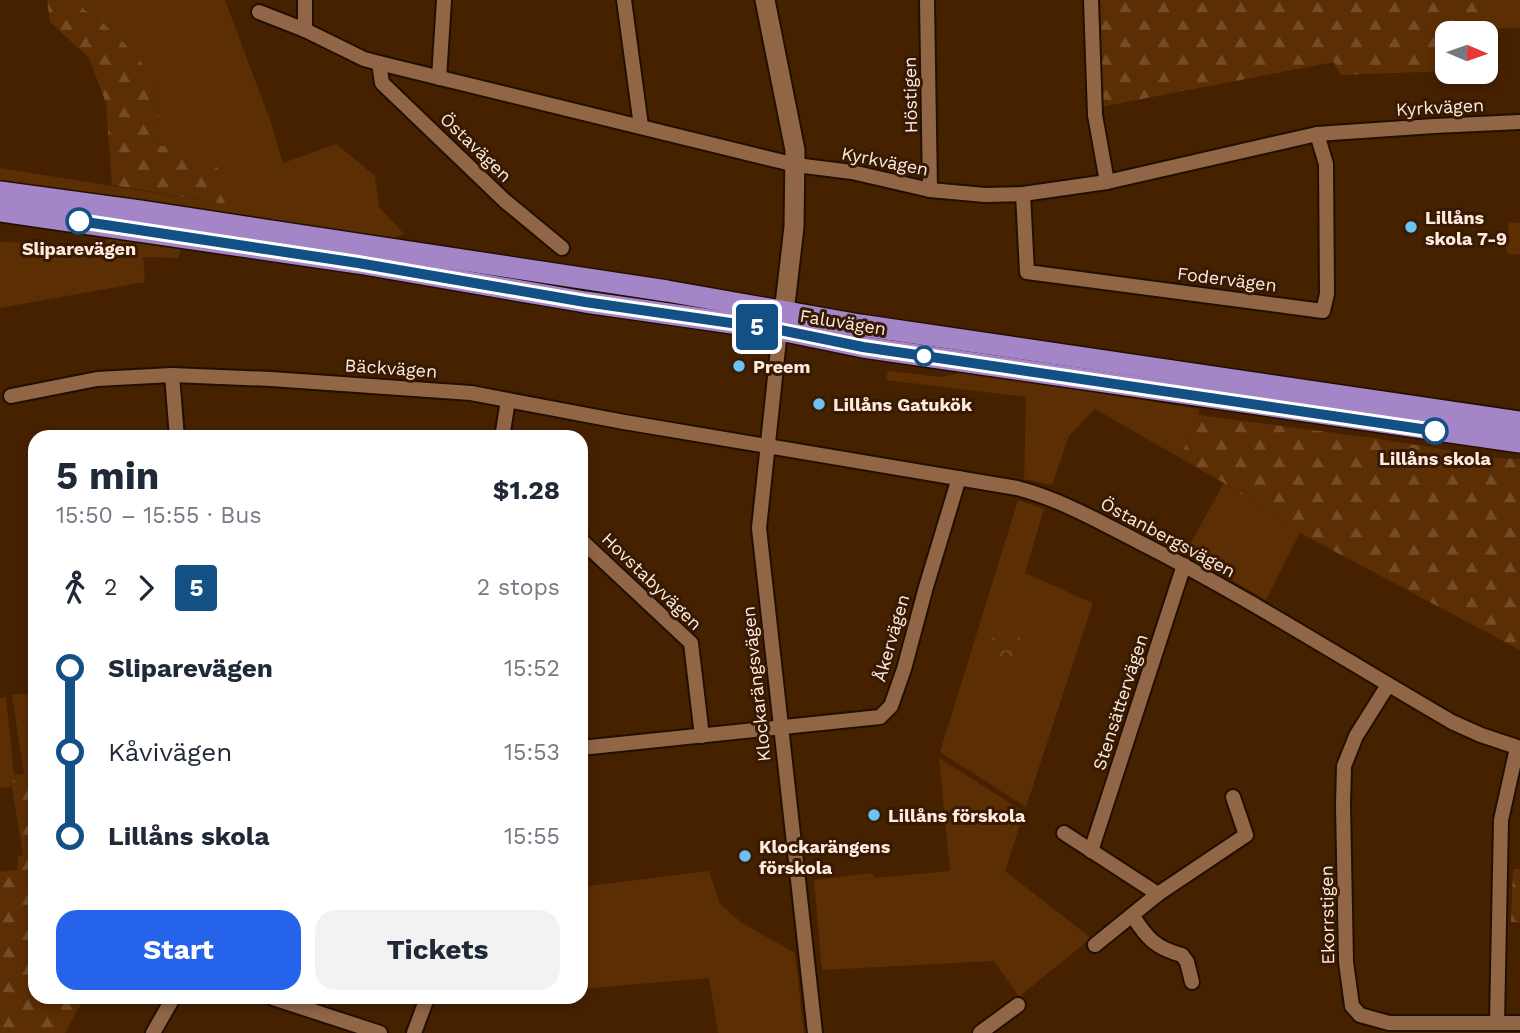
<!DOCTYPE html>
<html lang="en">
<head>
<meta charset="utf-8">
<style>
  body { margin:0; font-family:"Work Sans",sans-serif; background:#f2f2f3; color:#1f2937; height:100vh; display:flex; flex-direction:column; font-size:26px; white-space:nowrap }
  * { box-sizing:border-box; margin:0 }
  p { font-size:23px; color:#747a83 }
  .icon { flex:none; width:38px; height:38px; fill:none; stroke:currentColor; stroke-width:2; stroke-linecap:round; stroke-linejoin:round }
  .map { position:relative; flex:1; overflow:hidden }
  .details { position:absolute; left:28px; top:430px; width:560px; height:574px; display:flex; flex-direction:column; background:#fff; border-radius:21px; box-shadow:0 4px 10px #0003 }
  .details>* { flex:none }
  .badge { padding:0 14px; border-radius:5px; font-size:24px; line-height:46px }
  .needle { width:46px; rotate:92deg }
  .controls { position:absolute; left:1435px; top:21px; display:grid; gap:14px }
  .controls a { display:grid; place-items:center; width:63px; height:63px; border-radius:14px; background:#fff; box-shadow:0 4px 10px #0003; font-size:35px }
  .map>.badge { position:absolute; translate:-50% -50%; box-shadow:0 0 0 4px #fff }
  .legs { display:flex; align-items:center; gap:10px; height:77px; padding:0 28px; font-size:23px }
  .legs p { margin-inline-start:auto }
  .summary { display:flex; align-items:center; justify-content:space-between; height:119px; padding:0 28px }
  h1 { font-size:38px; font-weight:700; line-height:52px }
  .primary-button { display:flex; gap:14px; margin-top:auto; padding:14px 28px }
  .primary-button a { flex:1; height:80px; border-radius:21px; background:#2563eb; color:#fff; font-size:28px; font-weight:700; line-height:80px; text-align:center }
  .primary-button a+a { background:#f2f2f3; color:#1f2937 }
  ul { padding:0 28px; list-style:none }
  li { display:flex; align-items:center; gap:24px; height:84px; font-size:26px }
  li i { display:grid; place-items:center; width:10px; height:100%; margin:0 9px; background:currentColor }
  li i::after { content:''; width:18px; height:18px; margin:-9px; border:5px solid; border-radius:50%; background:#fff }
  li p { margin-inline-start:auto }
  li:first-child i { background:linear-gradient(#0000 50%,currentColor 0) }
  li:last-child i { background:linear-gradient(currentColor 50%,#0000 0) }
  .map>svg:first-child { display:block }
</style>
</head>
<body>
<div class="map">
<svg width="1520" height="1033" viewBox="0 0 1520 1033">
  <defs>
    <pattern id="forest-firs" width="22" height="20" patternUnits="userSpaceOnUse" patternTransform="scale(1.75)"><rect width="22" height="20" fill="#5c2e04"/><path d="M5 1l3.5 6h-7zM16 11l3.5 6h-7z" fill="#744c28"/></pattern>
    <pattern id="park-crowns" width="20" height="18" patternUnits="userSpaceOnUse" patternTransform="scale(1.75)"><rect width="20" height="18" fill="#5c2e04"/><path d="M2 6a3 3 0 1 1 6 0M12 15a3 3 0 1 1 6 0" fill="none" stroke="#744c28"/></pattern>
  </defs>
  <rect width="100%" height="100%" fill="#462100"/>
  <g fill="#5c2e04">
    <polygon points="84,0 225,0 270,120 283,163 336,144 375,176 379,207 404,234 392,239 0,185 0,168 225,204 182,147 160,146 156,80 101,21 83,9"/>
    <polygon points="1478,0 1520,0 1520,28 1483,29"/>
    <polygon points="1509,222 1520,223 1520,255 1506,253"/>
    <polygon points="117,236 182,247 178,258 143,257 145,282 0,308 0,242 46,243 85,251"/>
    <polygon points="888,371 942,377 963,372 1199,409 1199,415 1180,458 1095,409 1069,436 1052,485 1024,479 1026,397 886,380"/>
    <polygon points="1224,483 1300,533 1266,600 1185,553"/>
    <polygon points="1018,500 1044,509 1025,573 1093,603 1026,807 940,752"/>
    <polygon points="35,693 35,773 24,774 12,695"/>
    <polygon points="6,697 14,775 12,787 0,788 0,698"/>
    <polygon points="939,758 1024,812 1005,871 1091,938 1019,997 994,961 822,970 814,880 872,873 875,878 950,871"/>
    <polygon points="709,871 720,904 742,923 795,953 804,1033 718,1033 709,978 581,989 581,887"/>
  </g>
  <g fill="url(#forest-firs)">
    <polygon points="47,0 84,0 83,9 101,21 128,47 156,80 160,146 182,147 218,168 225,204 112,185 106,103 89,58 50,22"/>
    <polygon points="1094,0 1478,0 1483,29 1481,33 1447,33 1447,71 1340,75 1334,62 1100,107"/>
    <polygon points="1199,415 1373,438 1498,458 1520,459 1520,650 1300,533 1224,483 1180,458"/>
    <polygon points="35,773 35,998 84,998 65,1033 0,1033 0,872 17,870 18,857 23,855 12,787 14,775"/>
    <polygon points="1513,869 1520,869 1520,923 1511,922"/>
  </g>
  <path fill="url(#park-crowns)" d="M1010 626 1018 631 1022 649 1010 670 1003 672 985 656C985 642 997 632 1010 626Z"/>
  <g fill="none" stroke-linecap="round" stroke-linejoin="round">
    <g stroke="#230f01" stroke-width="18">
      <g id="minor">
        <polyline points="624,0 641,126"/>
        <polyline points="927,0 930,190"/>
        <polyline points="1091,0 1095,115 1107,182"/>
        <polyline points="259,12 305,30 364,59 379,63 796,165 852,172 930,190 985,195 1023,194 1107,182 1317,134 1434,126 1520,122"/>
        <polyline points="305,30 305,0"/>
        <polyline points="379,63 382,83 505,201 562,248"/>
        <polyline points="439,78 444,0"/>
        <polyline points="1023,194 1027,272 1323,311 1327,294 1326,164 1317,134"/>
        <polyline points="780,330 759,528 815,1033"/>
        <polyline points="172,375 177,438"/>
        <path d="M11 396 97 379 172 375 271 379 471 393 624 422 1017 488C1060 499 1100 522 1139 542 1246 596 1348 662 1452 722L1481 735 1520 748"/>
        <polyline points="502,438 508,400"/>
        <polyline points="581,540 691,643 702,736"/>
        <polyline points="1388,685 1356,736 1344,766 1343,805 1346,962 1352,1006 1360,1015 1389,1023 1520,1023"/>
        <polyline points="581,748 880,717 891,706 904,669 926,587 959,478"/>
        <polyline points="1064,833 1158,894"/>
        <polyline points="1091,851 1184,565"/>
        <path d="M1132 915C1147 938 1155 948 1182 955L1187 962 1192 982"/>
        <polyline points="1095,945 1158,894 1246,835 1233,797"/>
        <polyline points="273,998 380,1033"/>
        <polyline points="1497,1023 1501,820 1517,748"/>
        <polyline points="153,1033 173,998"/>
        <polyline points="414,1033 427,998"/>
        <polyline points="980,1033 1018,1005"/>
      </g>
    </g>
    <g stroke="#230f01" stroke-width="23">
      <polyline id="tertiary" points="765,0 795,150 794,227 784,313"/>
    </g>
    <g stroke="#230f01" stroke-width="24">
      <g id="trunk">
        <polyline points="0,192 140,211 667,291 860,325 1520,422"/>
        <polyline points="0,211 358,263 585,302 780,330 863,347 1520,442"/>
      </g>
    </g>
    <use href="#minor" stroke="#916647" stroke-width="14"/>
    <use href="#tertiary" stroke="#916647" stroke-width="19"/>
    <use href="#trunk" stroke="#a485c8" stroke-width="21"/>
  </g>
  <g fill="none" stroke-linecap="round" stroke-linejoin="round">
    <g stroke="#fff" stroke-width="16">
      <polyline id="line-1" points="79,221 358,263 585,302 780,330 863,347 1435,431"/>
    </g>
    <use href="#line-1" stroke="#135086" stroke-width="10"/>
  </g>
  <g fill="#fff" stroke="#135086" stroke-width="3.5">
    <circle cx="79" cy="221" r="12"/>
    <circle cx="924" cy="356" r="9"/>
    <circle cx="1435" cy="431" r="12"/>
  </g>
  <g fill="#6ec2f3" stroke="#371a03" stroke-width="2.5">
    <circle cx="1411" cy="227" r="7"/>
    <circle cx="739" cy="366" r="7"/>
    <circle cx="819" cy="404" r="7"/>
    <circle cx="874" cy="815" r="7"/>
    <circle cx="745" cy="856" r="7"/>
  </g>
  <g text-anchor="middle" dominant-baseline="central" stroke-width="6" stroke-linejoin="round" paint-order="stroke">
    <g font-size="18" fill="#ffeadd" stroke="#371a03">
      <text transform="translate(910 95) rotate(-91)">Höstigen</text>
      <text transform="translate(1440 107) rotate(-3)">Kyrkvägen</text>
      <text transform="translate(476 147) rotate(44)">Östavägen</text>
      <text transform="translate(885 161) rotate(11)">Kyrkvägen</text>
      <text transform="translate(1227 279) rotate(7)">Fodervägen</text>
      <text transform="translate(843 322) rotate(9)">Faluvägen</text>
      <text transform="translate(391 368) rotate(4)">Bäckvägen</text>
      <text transform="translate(1168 537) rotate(28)">Östanbergsvägen</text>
      <text transform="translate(652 581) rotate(44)">Hovstabyvägen</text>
      <text transform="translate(891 638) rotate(-74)">Åkervägen</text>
      <text transform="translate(756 684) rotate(-96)">Klockarängsvägen</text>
      <text transform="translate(1120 702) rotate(-72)">Stensättervägen</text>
      <text transform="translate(1327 915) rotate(-91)">Ekorrstigen</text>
    </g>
    <g font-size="18" font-weight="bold" fill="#ffeadd" stroke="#371a03" text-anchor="start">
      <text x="1425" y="217">Lillåns<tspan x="1425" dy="21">skola 7-9</tspan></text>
      <text x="753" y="366">Preem</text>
      <text x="833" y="404">Lillåns Gatukök</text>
      <text x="888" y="815">Lillåns förskola</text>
      <text x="759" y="846">Klockarängens<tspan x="759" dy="21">förskola</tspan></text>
    </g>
    <g font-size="18" font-weight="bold" fill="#ffeadd" stroke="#371a03">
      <text x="79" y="248">Sliparevägen</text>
      <text x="1435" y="458">Lillåns skola</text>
    </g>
  </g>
</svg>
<div class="controls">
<a><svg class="needle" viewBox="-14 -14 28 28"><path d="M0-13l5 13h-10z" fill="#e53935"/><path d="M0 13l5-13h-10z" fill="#747a83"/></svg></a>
</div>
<b class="badge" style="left:757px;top:327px;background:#135086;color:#fff">5</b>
<section class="details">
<div class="summary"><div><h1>5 min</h1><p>15:50 – 15:55 · Bus</p></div><b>$1.28</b></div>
<div class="legs"><svg class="icon" aria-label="walk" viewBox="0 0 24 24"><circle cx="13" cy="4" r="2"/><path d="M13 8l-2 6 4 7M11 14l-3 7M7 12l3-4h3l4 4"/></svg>2<svg class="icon" aria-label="forward" viewBox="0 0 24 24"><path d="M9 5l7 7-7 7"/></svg><b class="badge" style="background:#135086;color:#fff">5</b><p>2 stops</p></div>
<ul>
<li><i style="color:#135086"></i><b>Sliparevägen</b><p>15:52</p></li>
<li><i style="color:#135086"></i><span>Kåvivägen</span><p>15:53</p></li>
<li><i style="color:#135086"></i><b>Lillåns skola</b><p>15:55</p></li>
</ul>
<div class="primary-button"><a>Start</a><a>Tickets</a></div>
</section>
</div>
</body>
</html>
